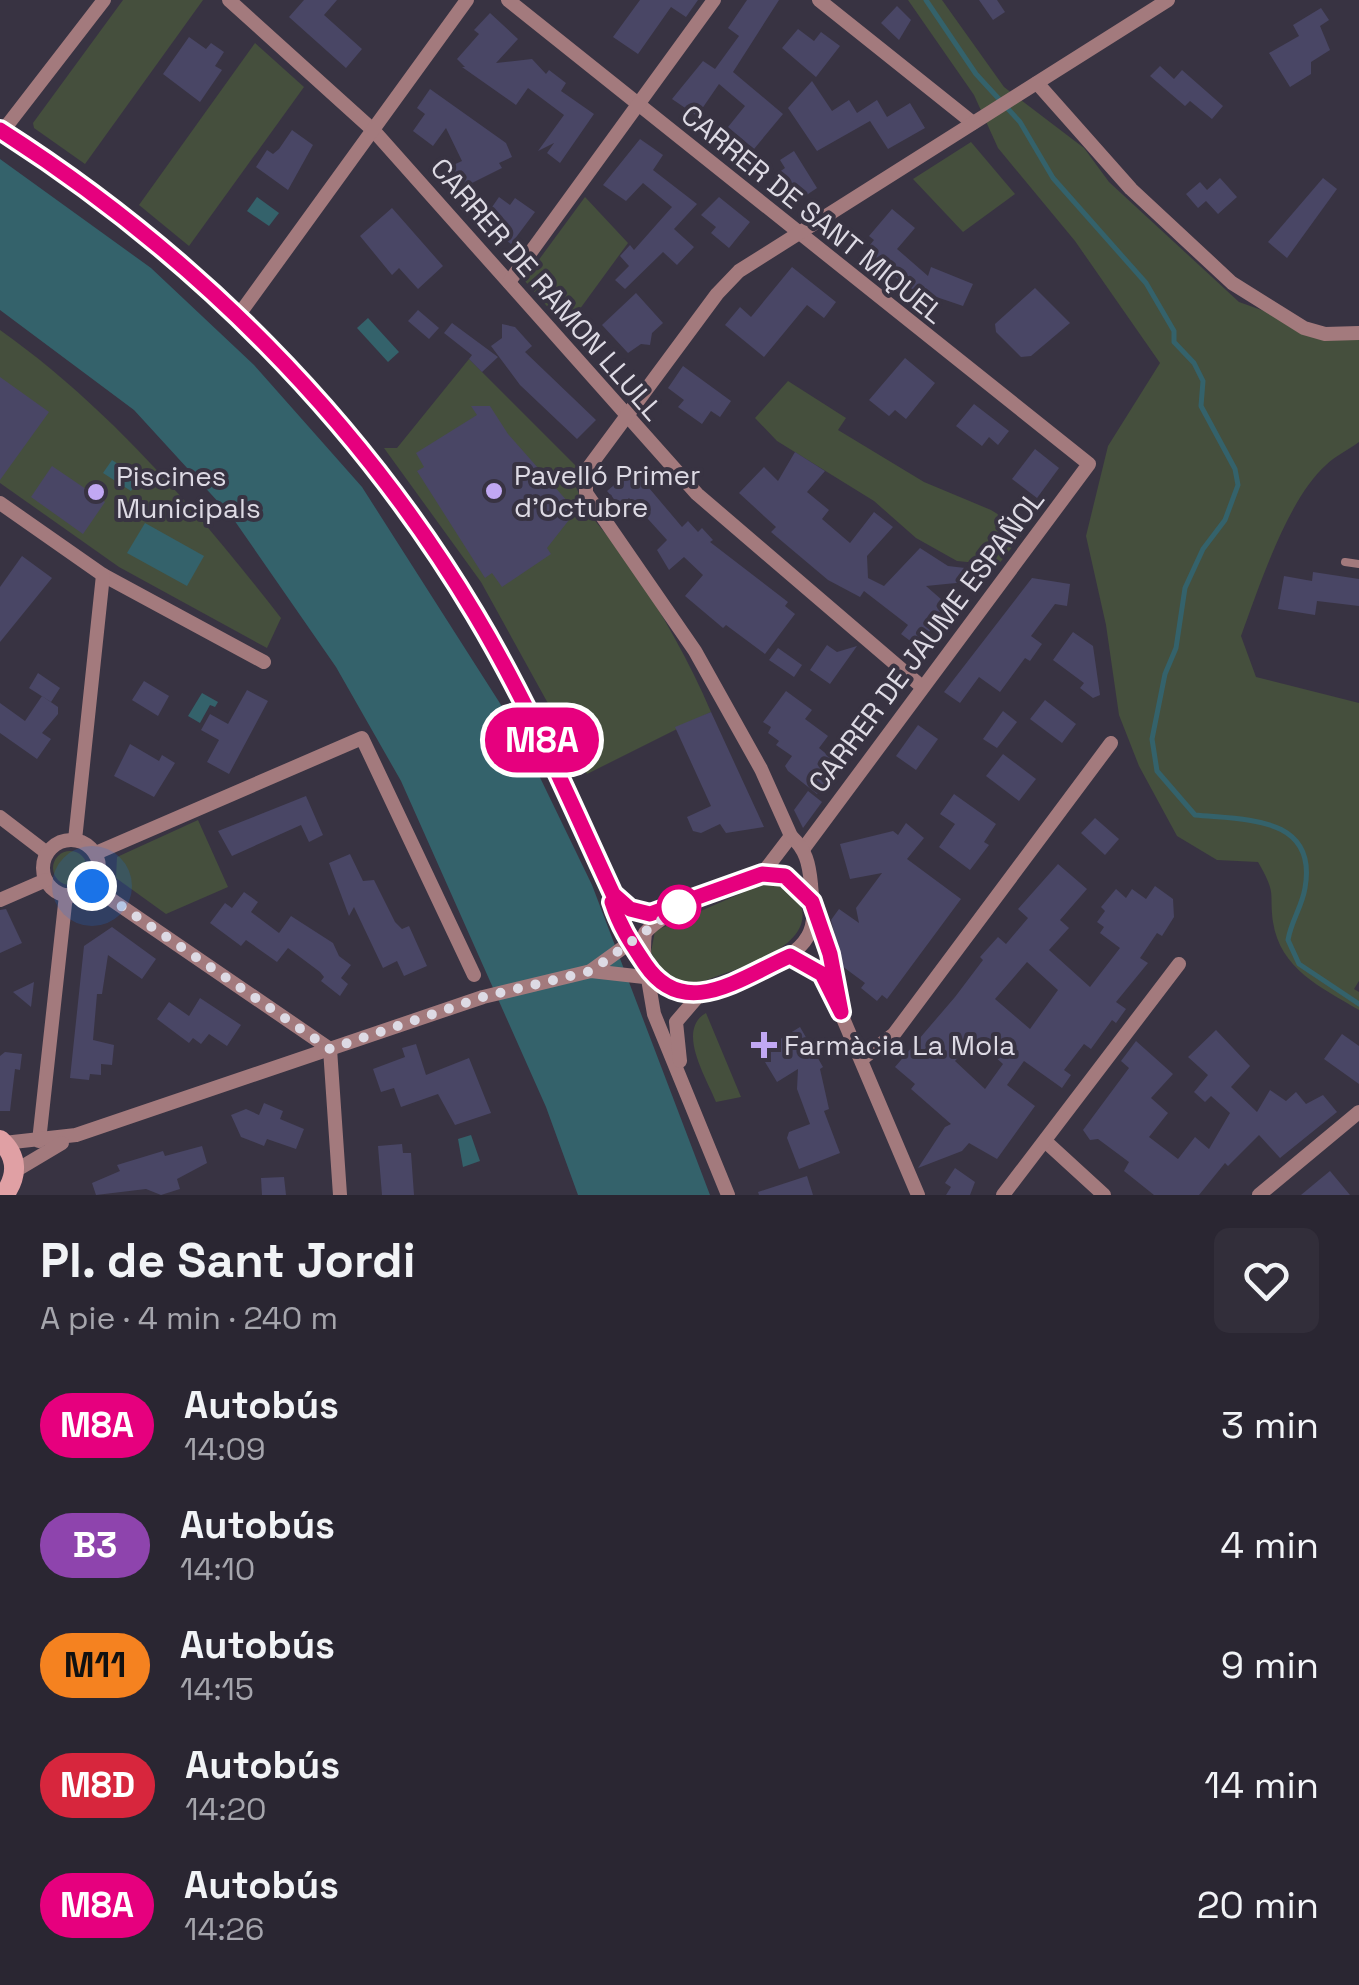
<!DOCTYPE html>
<html lang="es">
<head>
<meta charset="utf-8">
<style>
  body { margin:0; font-family:"Space Grotesk",sans-serif; background:#322e3a; color:#f1f3f6; height:100vh; display:flex; flex-direction:column; font-size:38px; white-space:nowrap }
  * { box-sizing:border-box; margin:0 }
  p { font-size:32px; color:#a5a5ac }
  .icon { flex:none; width:55px; height:55px; fill:none; stroke:currentColor; stroke-width:2; stroke-linecap:round; stroke-linejoin:round }
  .map { position:relative; height:1195px; overflow:hidden }
  .details { display:flex; flex-direction:column; background:#2a2632; flex:1 }
  .details>* { flex:none }
  .badge { padding:0 20px; border-radius:32px; font-size:35px; line-height:65px }
  .you { position:absolute; width:50px; height:50px; margin:-25px; border:8px solid #fff; border-radius:50%; background:#1a73e8; box-shadow:0 0 0 15px #1a73e833 }
  .map>.badge { position:absolute; translate:-50% -50%; box-shadow:0 0 0 5px #fff }
  .round { display:grid; place-items:center; flex:none; width:105px; height:105px; border-radius:15px; background:#322e3a }
  .head { display:flex; align-items:center; justify-content:space-between; height:170px; padding:0 40px }
  h1 { font-size:48px; font-weight:700; line-height:75px }
  ul { padding:0; list-style:none }
  li { display:flex; align-items:center; gap:30px; height:120px; padding:0 40px }
  li div { flex:1 }
  li b { display:block; font-size:38px }
  li em { font-style:normal }
  li .badge { min-width:110px; font-weight:700; text-align:center }
  .map>svg:first-child { display:block }
</style>
</head>
<body>
<div class="map">
<svg width="1359" height="1195" viewBox="0 0 1359 1195">
  <rect width="100%" height="100%" fill="#383342"/>
  <g fill="#454f3d">
    <polygon points="123,0 203,0 85,164 34,128 33,123"/>
    <path d="M908 0H942L1004 87 1084 148 1109 182 1239 302 1301 324 1359 333V442C1348 450 1335 456 1326 465 1287 500 1259 587 1241 636L1256 677 1359 703V981L1354 989 1359 992V1010C1322 988 1280 969 1273 922 1269 890 1277 895 1258 862L1217 860 1177 836 1139 766 1119 715 1106 625 1086 536 1108 446 1160 363 1075 241 998 148 974 95Z"/>
    <polygon points="255,43 304,87 189,246 139,205"/>
    <polygon points="971,142 1015,194 963,232 913,179"/>
    <polygon points="585,197 628,243 566,328 524,280"/>
    <path d="M0 330C110 408 198 512 281 618L267 648 119 567 0 483Z"/>
    <path d="M469 359 576 466 572 472C582 518 609 531 633 569 663 615 689 661 711 712L587 774 481 582 384 448H397Z"/>
    <polygon points="788,381 846,418 838,430 924,482 991,510 1025,531 998,565 957,561 916,538 874,501 777,441 755,418"/>
    <polygon points="198,820 228,887 166,914 116,878 117,857"/>
    <circle cx="70" cy="868" r="17"/>
    <path d="M769 881 791 887C837 946 734 968 694 985L683 987 663 978 651 952 655 931Z"/>
    <path d="M706 1013 741 1097 716 1102C706 1077 676 1030 706 1013Z"/>
  </g>
  <g fill="#34626b">
    <polygon points="0,159 151,268 254,365 362,487 517,730 592,885 710,1195 578,1195 546,1107 401,781 336,667 232,517 134,410 0,310"/>
    <polygon points="257,197 279,213 269,226 247,211"/>
    <polygon points="368,318 399,352 388,362 357,328"/>
    <polygon points="112,460 139,478 131,491 103,473"/>
    <polygon points="145,523 204,556 187,586 127,553"/>
    <polygon points="202,693 218,702 215,707 210,705 200,723 188,716"/>
    <polygon points="471,1135 480,1161 463,1167 458,1139"/>
  </g>
  <g fill="none" stroke-linecap="round" stroke-linejoin="round">
    <path stroke="#34626b" stroke-width="5" d="M926 0 976 74 1020 122 1053 178 1146 283 1174 331V342L1194 363 1203 381 1201 406 1235 469 1238 485 1225 520 1203 549 1185 588 1176 648 1165 674 1152 739 1157 771 1195 815C1243 820 1318 815 1305 888 1302 907 1291 921 1288 940L1299 964 1359 1004"/>
  </g>
  <g fill="#494665" fill-rule="evenodd">
    <polygon points="304,0 337,0 324,15 362,49 346,68 289,17"/>
    <polygon points="640,0 698,0 686,17 671,7 638,54 613,37"/>
    <polygon points="747,0 779,0 733,72 783,114 754,149 728,127 745,106 719,84 697,116 672,99 703,61 715,69 739,36 728,28"/>
    <polygon points="979,0 997,0 1005,12 993,20"/>
    <polygon points="897,6 911,20 899,40 881,23"/>
    <polygon points="1321,8 1329,20 1320,26 1330,50 1311,62 1311,74 1290,87 1269,53 1299,36 1293,25"/>
    <polygon points="490,13 518,39 496,63 532,59 546,74 549,70 566,83 561,91 594,114 560,163 547,153 554,143 538,151 564,115 528,88 516,105 462,67 465,67 457,59 479,34 474,30"/>
    <polygon points="798,29 814,41 821,32 840,46 816,77 782,48"/>
    <polygon points="189,37 206,49 211,43 224,52 215,66 222,70 200,102 163,74"/>
    <polygon points="1160,66 1174,79 1182,70 1223,106 1212,119 1190,101 1185,106 1150,76"/>
    <polygon points="812,81 832,111 849,100 857,113 877,100 887,117 910,103 925,128 888,149 870,121 817,151 788,108"/>
    <polygon points="430,89 506,143 512,157 499,163 502,168 462,188 451,166 462,161 446,128 433,146 413,131 425,114 417,108"/>
    <polygon points="292,130 313,145 288,190 256,167 267,150 273,154 279,149"/>
    <polygon points="640,139 663,155 653,170 697,204 674,229 694,247 677,265 663,252 625,289 615,280 629,266 620,256 630,245 634,250 672,207 643,183 626,201 603,185"/>
    <polygon points="794,151 817,188 796,202 775,175 785,168 780,160"/>
    <polygon points="1220,178 1237,197 1218,214 1206,201 1198,208 1186,194 1200,182 1207,190"/>
    <polygon points="1323,178 1337,189 1287,258 1268,242"/>
    <polygon points="499,197 510,205 515,198 535,212 511,244 492,230 500,218 490,210"/>
    <polygon points="719,197 750,222 729,248 711,233 716,227 701,215"/>
    <polygon points="392,208 443,266 418,289 399,268 392,275 360,236"/>
    <polygon points="892,209 915,228 897,249 928,276 931,267 973,284 963,306 907,287 865,251 874,240 869,236"/>
    <polygon points="792,267 836,302 824,318 807,305 764,357 725,325 740,307 751,317"/>
    <polygon points="1035,288 1070,323 1031,356 1021,357 996,332 995,324"/>
    <polygon points="636,293 663,323 652,333 650,345 641,344 628,353 602,325"/>
    <polygon points="418,310 439,328 429,339 408,321"/>
    <polygon points="452,323 498,357 482,372 469,359 472,355 444,333"/>
    <polygon points="502,324 515,327 532,346 525,352 596,420 577,439 520,385 491,346 502,338"/>
    <polygon points="905,358 935,383 906,419 895,410 889,416 869,400"/>
    <polygon points="683,366 731,401 720,417 711,411 702,424 678,407 684,400 668,388"/>
    <polygon points="0,377 49,412 0,480"/>
    <polygon points="974,404 1009,431 998,445 989,437 982,446 956,426"/>
    <polygon points="471,406 490,406 508,434 576,511 547,548 551,554 502,587 492,573 485,578 417,471 424,467 416,453 477,415"/>
    <polygon points="1035,449 1059,468 1037,498 1012,479"/>
    <polygon points="795,452 825,471 807,492 829,510 822,519 850,543 874,512 893,527 867,556 868,578 884,586 920,548 948,566 965,568 966,582 926,586 950,607 917,646 901,634 908,625 864,591 860,597 828,580 771,532 776,527 739,493 764,467 778,481"/>
    <polygon points="52,466 105,502 83,534 31,497"/>
    <polygon points="633,469 682,527 688,521 698,532 702,528 713,540 710,542 788,602 785,606 795,614 765,654 726,625 723,628 685,596 703,575 684,557 669,570 657,550 667,540 629,498 620,506 607,491"/>
    <polygon points="22,556 52,578 0,642 0,587"/>
    <polygon points="1313,572 1359,579 1359,606 1317,601 1315,615 1278,609 1284,576 1312,581"/>
    <polygon points="1032,578 1070,584 1067,606 1055,604 1031,636 1042,644 1030,661 1025,658 1000,692 979,677 960,703 944,692"/>
    <polygon points="1073,632 1093,646 1100,695 1093,698 1080,688 1084,683 1053,660"/>
    <polygon points="827,645 837,652 857,646 830,684 810,670"/>
    <polygon points="778,648 802,665 794,677 769,660"/>
    <polygon points="38,673 60,688 51,702 29,688"/>
    <polygon points="144,681 169,696 158,716 132,700"/>
    <polygon points="247,690 268,701 229,774 207,762 219,740 201,730 210,714 228,724"/>
    <polygon points="786,691 812,710 805,719 828,736 819,748 835,761 831,767 835,770 817,794 788,771 785,766 792,756 776,745 779,741 768,733 771,727 763,722"/>
    <polygon points="42,696 58,707 58,714 42,733 51,739 37,759 0,733 0,703 25,721"/>
    <polygon points="1045,700 1076,724 1062,743 1030,719"/>
    <polygon points="1003,711 1017,722 997,748 983,739"/>
    <polygon points="711,712 764,827 726,833 720,824 701,833 693,831 687,817 711,806 675,727"/>
    <polygon points="918,725 938,739 916,770 896,756"/>
    <polygon points="130,744 159,761 162,755 175,763 154,797 114,776"/>
    <polygon points="1003,754 1036,779 1019,801 986,776"/>
    <polygon points="808,791 822,802 803,828 794,810"/>
    <polygon points="954,794 996,824 984,842 989,845 970,870 939,847 955,824 940,814"/>
    <polygon points="306,796 323,835 309,842 301,825 232,856 218,831"/>
    <polygon points="1095,818 1119,839 1105,855 1081,833"/>
    <polygon points="906,823 924,838 907,859 961,899 887,999 882,995 877,1001 861,988 865,983 842,966 831,920 839,909 859,923 856,908 882,873 850,879 840,844 893,831 898,835"/>
    <polygon points="350,854 363,881 374,880 395,922 402,929 409,926 427,966 404,976 397,961 383,968 354,907 349,916 329,863"/>
    <path d="M1058 864 1087 889 1060 920 1069 928 1049 950 1090 987 1120 948 1100 933 1104 927 1097 922 1105 911 1101 907 1116 889 1126 898 1132 889 1146 899 1155 886 1173 899 1174 917 1162 936 1157 933 1140 958 1148 963 1116 1002 1126 1009 1116 1023 1112 1020 1091 1049 1084 1044 1064 1070 1071 1075 1062 1088 1024 1061 1007 1085 1035 1106 997 1159 969 1143 962 1151 918 1168 945 1127 951 1124 911 1089 915 1084 895 1067 955 997 983 960 980 957 998 937 1006 944 1028 918 1018 909ZM1027 962 1058 990 1030 1029 995 999ZM975 1039 1003 1064 985 1089 955 1061Z"/>
    <polygon points="244,892 258,902 251,912 279,933 291,916 333,943 339,956 351,965 341,978 348,984 340,996 321,981 324,977 320,972 288,948 277,962 246,940 241,946 210,923 225,903 232,908"/>
    <polygon points="6,909 22,943 0,953 0,910"/>
    <polygon points="112,927 156,959 142,979 108,955 102,994 97,994 93,1040 114,1045 112,1065 101,1064 101,1075 90,1074 89,1080 70,1078 84,946"/>
    <polygon points="34,982 31,1007 13,992"/>
    <polygon points="200,998 241,1025 227,1046 209,1034 201,1044 193,1038 189,1043 157,1019 169,1002 189,1016"/>
    <polygon points="800,1027 823,1067 820,1069 829,1109 824,1111 840,1153 799,1169 787,1138 789,1132 810,1124 797,1089 798,1069 777,1082 759,1052"/>
    <polygon points="1216,1030 1250,1066 1231,1087 1257,1112 1270,1090 1286,1101 1296,1092 1306,1104 1323,1095 1337,1112 1280,1158 1259,1135 1228,1166 1225,1163 1199,1195 1154,1195 1124,1171 1129,1162 1098,1139 1090,1140 1083,1130 1129,1068 1121,1061 1136,1041 1173,1074 1151,1098 1168,1113 1149,1137 1178,1159 1195,1137 1209,1149 1230,1113 1211,1096 1205,1102 1194,1092 1208,1075 1188,1057"/>
    <polygon points="1342,1034 1359,1046 1359,1084 1324,1059"/>
    <polygon points="416,1044 426,1075 469,1058 491,1113 455,1125 438,1094 401,1107 394,1088 381,1092 373,1069 405,1057 402,1048"/>
    <polygon points="5,1052 22,1054 20,1070 15,1069 10,1111 0,1111 0,1056"/>
    <polygon points="264,1103 283,1111 280,1119 304,1129 296,1149 267,1139 264,1146 241,1137 231,1115 246,1109 259,1115"/>
    <polygon points="402,1144 403,1153 411,1153 414,1195 382,1195 378,1146"/>
    <polygon points="202,1146 207,1163 177,1179 180,1189 161,1195 146,1189 96,1195 92,1183 120,1171 117,1165 163,1151 165,1156"/>
    <polygon points="955,1168 975,1182 970,1195 946,1195 951,1187 945,1183"/>
    <polygon points="1330,1171 1350,1195 1301,1195 1319,1180"/>
    <polygon points="807,1176 813,1195 759,1195 758,1192"/>
    <polygon points="284,1177 286,1195 262,1195 261,1178"/>
  </g>
  <g fill="none" stroke-linecap="round" stroke-linejoin="round">
    <polyline stroke="#a37a7d" stroke-width="8" points="1345,562 1359,564"/>
    <g stroke="#a37a7d" stroke-width="14">
      <polyline points="229,0 374,131 697,494 921,686"/>
      <polyline points="508,0 1089,464 804,848"/>
      <polyline points="819,0 973,123"/>
      <polyline points="1037,83 1131,189 1232,283 1304,328 1325,334 1359,333"/>
      <path d="M0 131C193 254 357 417 475 614 529 704 570 799 613 894 610 918 628 946 644 962"/>
      <polyline points="2,132 104,0"/>
      <polyline points="509,282 714,0"/>
      <polyline points="238,316 467,0"/>
      <polyline points="0,503 103,575 264,662"/>
      <polyline points="0,817 47,853"/>
      <circle cx="71" cy="868" r="28"/>
      <polyline points="75,840 103,575"/>
      <polyline points="96,853 362,738 474,975"/>
      <polyline points="762,874 791,836"/>
      <polyline points="93,887 330,1049"/>
      <polyline points="613,894 639,913 665,911"/>
      <polyline points="0,900 46,880"/>
      <path d="M812 901C804 889 790 875 775 873 748 870 662 912 645 933 635 1014 704 995 751 973 772 964 796 957 808 936 817 920 812 901 811 884 809 863 806 850 791 836L761 769 695 651 586 493V471L717 294 739 271 1168 0"/>
      <polyline points="815,917 838,992"/>
      <polyline points="790,956 814,966 828,983 918,1195"/>
      <polyline points="646,967 654,1014 728,1195"/>
      <polyline points="592,970 635,939"/>
      <polyline points="330,1049 340,1195"/>
      <polyline points="862,1059 894,1034 1111,743"/>
      <polyline points="680,1061 676,1022 700,994"/>
      <polyline points="39,1141 66,895"/>
      <polyline points="1045,1141 1104,1195"/>
      <polyline points="4,1143 76,1135 483,997 591,971 653,978"/>
      <polyline points="15,1171 62,1143"/>
      <polyline points="1003,1195 1179,964"/>
      <polyline points="1259,1195 1359,1112"/>
    </g>
    <path stroke="#e0a0a4" stroke-width="20" d="M0 1140C18 1156 18 1176 4 1195"/>
  </g>
  <g fill="none" stroke-linecap="round" stroke-linejoin="round">
    <g stroke="#fff" stroke-width="22">
      <path id="line" d="M0 130C193 253 358 418 475 614 529 704 569 799 613 894L630 909 650 914 762 874 785 876 812 902 830 954 841 1012 822 974 790 956C740 978 684 1022 645 964 631 943 620 927 612 902"/>
    </g>
    <use href="#line" stroke="#e6007e" stroke-width="15"/>
    <polyline stroke="#dddae4" stroke-width="10" stroke-dasharray="0 18" points="92,886 330,1049 483,997 591,971 679,907"/>
  </g>
  <g fill="#c1a8f3" stroke="#383342" stroke-width="4">
    <circle cx="494" cy="491" r="10"/>
    <circle cx="96" cy="492" r="10"/>
    <path d="M759 1030h10v10h10v10h-10v10h-10v-10h-10v-10h10z"/>
  </g>
  <circle fill="#fff" stroke="#e6007e" stroke-width="5" cx="679" cy="907" r="20"/>
  <g text-anchor="middle" dominant-baseline="central" stroke-width="8" stroke-linejoin="round" paint-order="stroke">
    <g font-size="28" fill="#dddae4" stroke="#383342">
      <text transform="translate(813 214) rotate(39)">CARRER DE SANT MIQUEL</text>
      <text transform="translate(547 289) rotate(49)">CARRER DE RAMON LLULL</text>
      <text transform="translate(926 641) rotate(-53)">CARRER DE JAUME ESPAÑOL</text>
    </g>
    <g font-size="28" fill="#dddae4" stroke="#383342" text-anchor="start">
      <text x="514" y="475">Pavelló Primer<tspan x="514" dy="32">d'Octubre</tspan></text>
      <text x="116" y="476">Piscines<tspan x="116" dy="32">Municipals</tspan></text>
      <text x="784" y="1045">Farmàcia La Mola</text>
    </g>
  </g>
</svg>
<div class="you" style="left:92px;top:886px"></div>
<b class="badge" style="left:542px;top:740px;background:#e6007e;color:#fff">M8A</b>
</div>
<section class="details">
<div class="head"><div><h1>Pl. de Sant Jordi</h1><p>A pie · 4 min · 240 m</p></div><a class="round"><svg class="icon" aria-label="heart" viewBox="0 0 24 24"><path d="M12 20l-8-8c-3-5 5-10 8-4 3-6 11-1 8 4z"/></svg></a></div>
<ul>
<li><span class="badge" style="background:#e6007e;color:#fff">M8A</span><div><b>Autobús</b><p>14:09</p></div><em>3 min</em></li>
<li><span class="badge" style="background:#8e44ad;color:#fff">B3</span><div><b>Autobús</b><p>14:10</p></div><em>4 min</em></li>
<li><span class="badge" style="background:#f58220;color:#111">M11</span><div><b>Autobús</b><p>14:15</p></div><em>9 min</em></li>
<li><span class="badge" style="background:#d7263d;color:#fff">M8D</span><div><b>Autobús</b><p>14:20</p></div><em>14 min</em></li>
<li><span class="badge" style="background:#e6007e;color:#fff">M8A</span><div><b>Autobús</b><p>14:26</p></div><em>20 min</em></li>
</ul>
</section>
</body>
</html>
